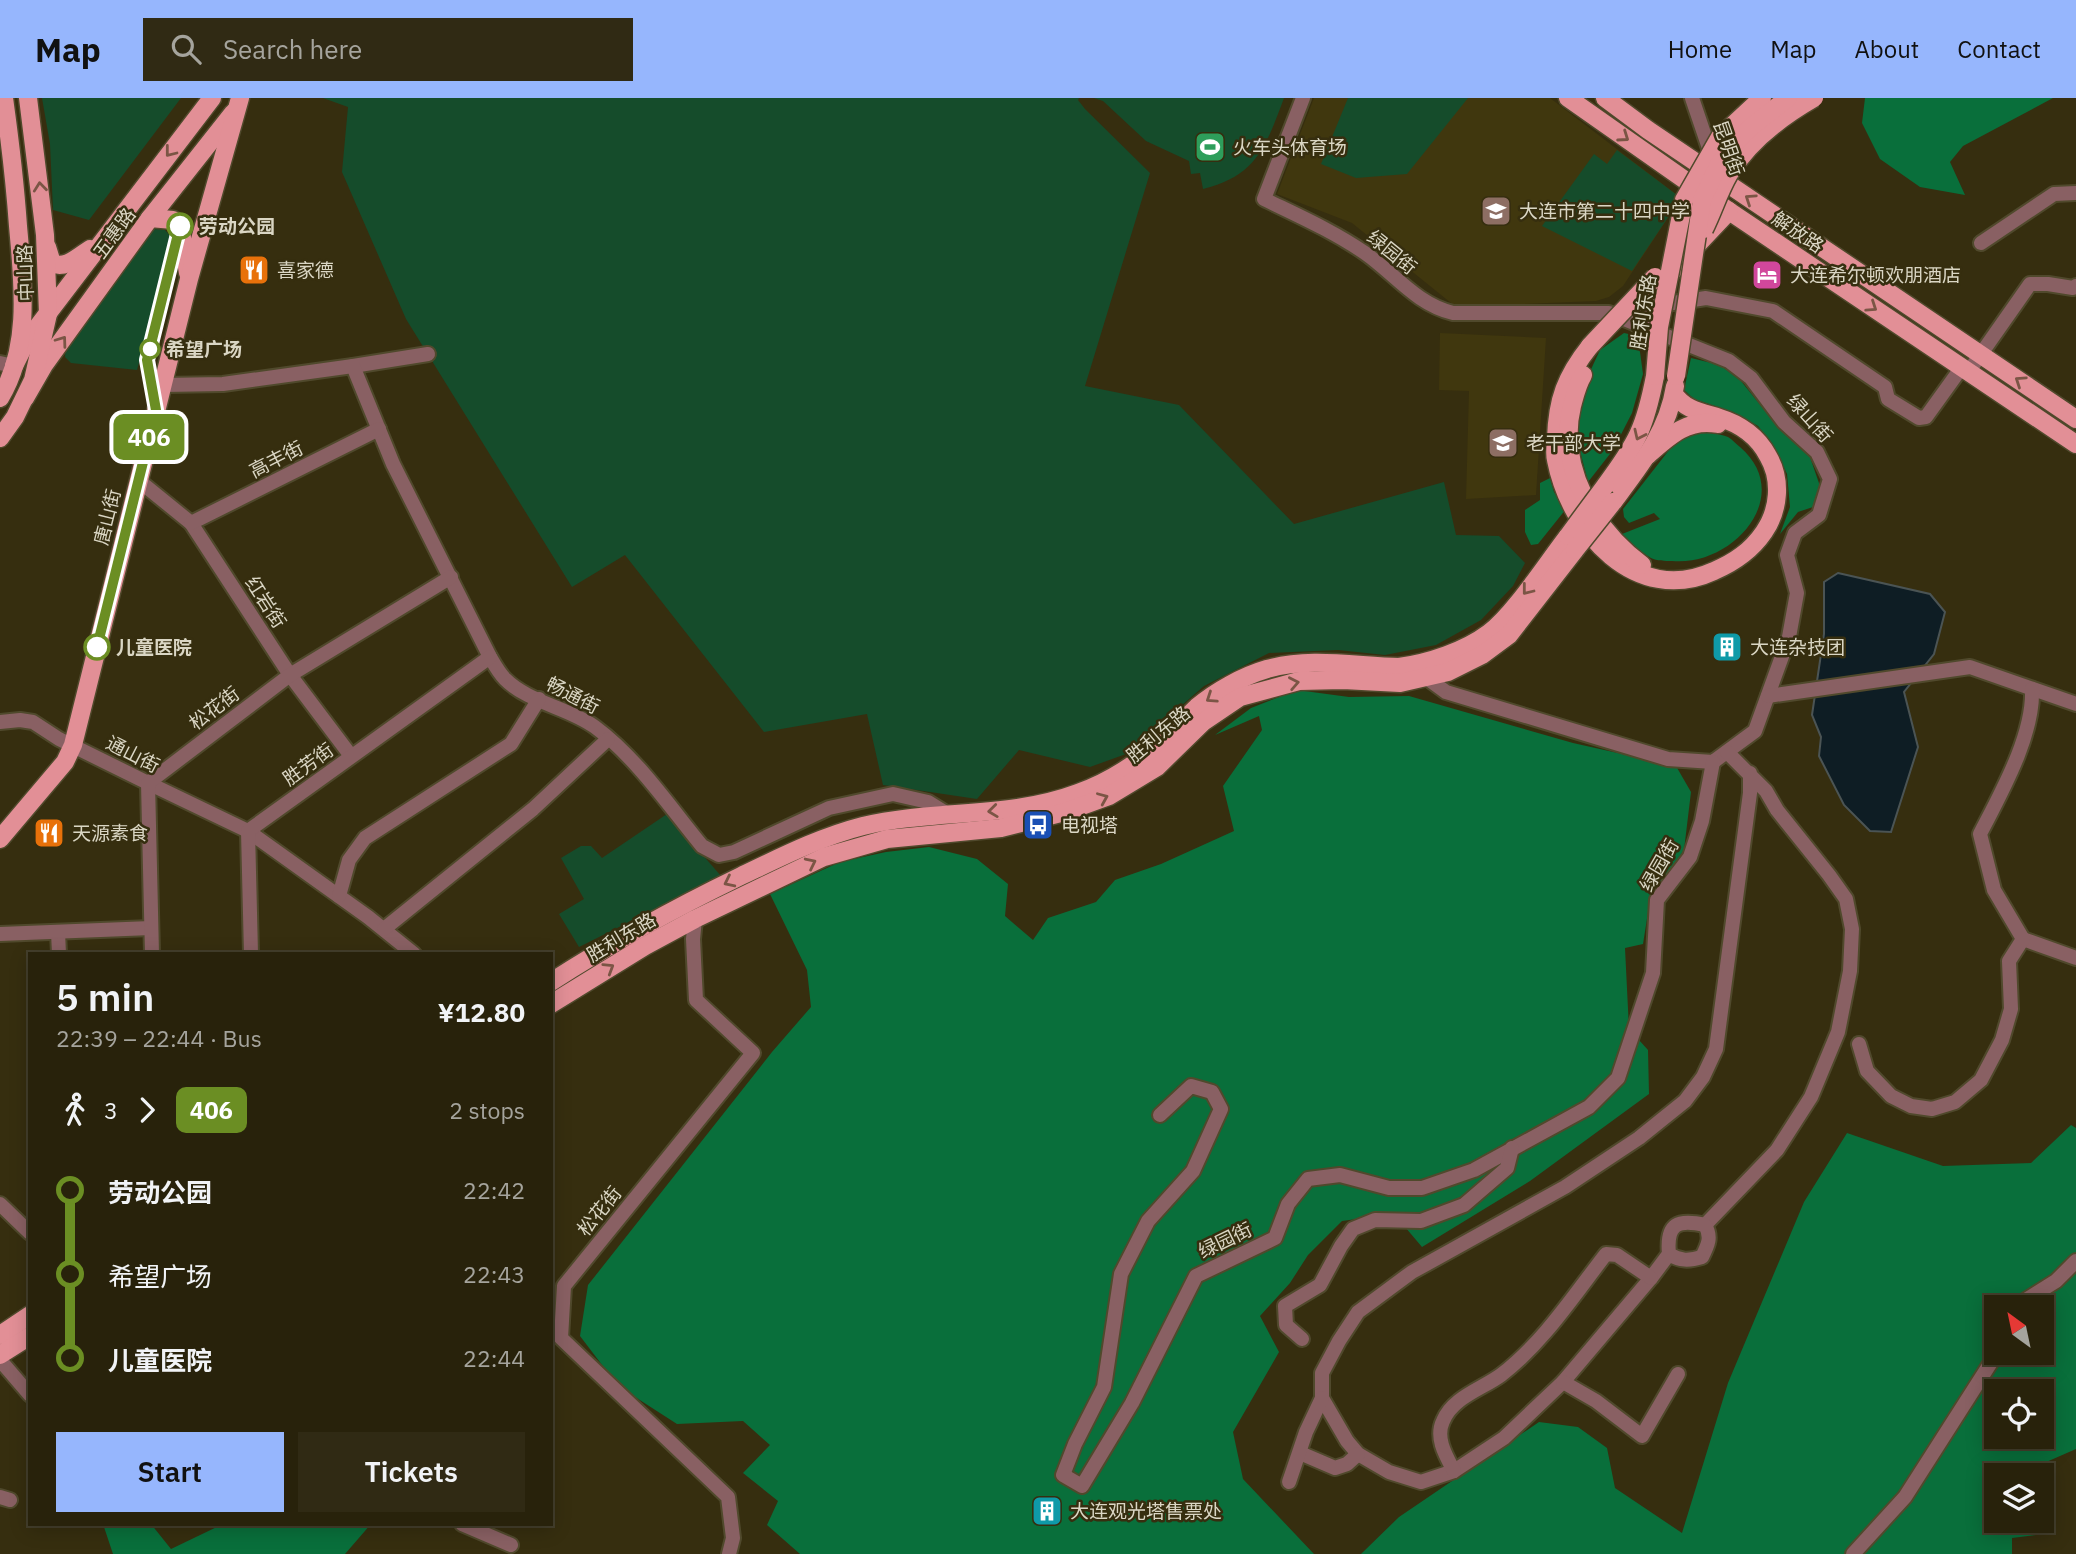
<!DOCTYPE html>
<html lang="en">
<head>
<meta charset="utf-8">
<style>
  body { margin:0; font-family:"IBM Plex Sans","Noto Sans SC",sans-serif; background:#302a14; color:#f1f3f6; height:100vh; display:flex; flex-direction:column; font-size:26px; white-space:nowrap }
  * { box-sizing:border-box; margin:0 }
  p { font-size:23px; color:#a5a49d }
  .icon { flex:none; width:38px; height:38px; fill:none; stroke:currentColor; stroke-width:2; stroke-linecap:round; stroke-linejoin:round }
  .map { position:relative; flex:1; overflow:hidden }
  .side { position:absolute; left:28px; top:854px; width:525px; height:574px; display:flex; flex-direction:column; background:#28220b; border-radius:0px; box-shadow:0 4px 18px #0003,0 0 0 2px #443f2c }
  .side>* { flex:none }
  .badge { padding:0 14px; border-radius:10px; font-size:24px; line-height:46px }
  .needle { width:46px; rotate:327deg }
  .controls { position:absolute; left:1984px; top:1197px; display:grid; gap:14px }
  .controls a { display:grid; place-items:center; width:70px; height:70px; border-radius:0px; background:#28220b; box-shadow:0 4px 18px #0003,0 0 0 2px #443f2c; font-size:35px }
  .map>.badge { position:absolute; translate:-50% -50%; box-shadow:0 0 0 4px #fff }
  .legs { display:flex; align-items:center; gap:10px; height:77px; padding:0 28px; font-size:23px }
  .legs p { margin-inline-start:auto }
  .head { display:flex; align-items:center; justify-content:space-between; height:119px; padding:0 28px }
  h1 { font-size:38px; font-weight:600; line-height:52px }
  .primary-button { display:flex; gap:14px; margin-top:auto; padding:14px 28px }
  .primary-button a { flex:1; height:80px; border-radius:0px; background:#96b6fd; color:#111; font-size:28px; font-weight:600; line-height:80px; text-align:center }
  .primary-button a+a { background:#302a14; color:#f1f3f6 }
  ul { padding:0 28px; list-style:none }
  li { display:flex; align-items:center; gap:24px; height:84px; font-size:26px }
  li i { display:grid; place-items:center; width:10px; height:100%; margin:0 9px; background:currentColor }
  li i::after { content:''; width:18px; height:18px; margin:-9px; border:5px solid; border-radius:50%; background:#28220b }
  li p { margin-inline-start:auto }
  li:first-child i { background:linear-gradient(#0000 50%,currentColor 0) }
  li:last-child i { background:linear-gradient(currentColor 50%,#0000 0) }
  header { display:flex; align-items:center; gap:42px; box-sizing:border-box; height:98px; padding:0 35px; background:#96b6fd; color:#111 }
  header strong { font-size:33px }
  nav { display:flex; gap:38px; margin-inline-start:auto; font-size:24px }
  .search { width:490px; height:63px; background:#302a14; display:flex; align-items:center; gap:18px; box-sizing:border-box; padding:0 24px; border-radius:0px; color:#a5a49d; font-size:26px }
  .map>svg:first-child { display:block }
</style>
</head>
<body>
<header>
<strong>Map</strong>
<div class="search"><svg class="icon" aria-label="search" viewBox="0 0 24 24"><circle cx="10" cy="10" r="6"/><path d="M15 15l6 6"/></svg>Search here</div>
<nav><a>Home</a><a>Map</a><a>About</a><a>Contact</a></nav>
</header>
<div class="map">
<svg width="2076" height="1456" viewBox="0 0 2076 1456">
  <rect width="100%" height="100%" fill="#362e0f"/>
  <g fill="#40370e">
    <polygon points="1314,0 1550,0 1681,100 1623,188 1609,199 1596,203 1456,209 1352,125 1277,96"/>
    <polygon points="1440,235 1546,240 1536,397 1466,401 1469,293 1439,292"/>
  </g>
  <g fill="#154c2b">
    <polygon points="42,0 181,0 89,122 53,112 50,46"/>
    <polygon points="323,0 1079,0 1078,2 1085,11 1150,75 1085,288 1179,307 1294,426 1444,384 1456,437 1499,438 1525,465 1513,488 1481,522 1436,547 1385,557 1338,552 1269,555 1204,588 1126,656 1090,669 1019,652 977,701 883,687 867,616 764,634 625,457 572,489 406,221 342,74 348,9"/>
    <path d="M1094 0H1284C1266 48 1257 78 1203 91L1200 75 1191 76 1189 63 1146 43 1103 3Z"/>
    <polygon points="1348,0 1468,0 1407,76 1356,80 1321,66"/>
    <polygon points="1617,52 1681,100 1632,173 1542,128 1594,56 1607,66"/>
    <polygon points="155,131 165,132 173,141 137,272 71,265 65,259 66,246 148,133"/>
    <polygon points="667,716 721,778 579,849 559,816 584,801 561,760 581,748 591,748 602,760"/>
  </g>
  <g fill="#096f3b" fill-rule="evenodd">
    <polygon points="1865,0 2053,0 1963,48 1950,64 1965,97 1920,89 1880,61 1862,25"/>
    <polygon points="1624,235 1633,237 1640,254 1643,276 1632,315 1613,352 1588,384 1579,349 1578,321 1586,282 1600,252"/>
    <polygon points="1691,260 1720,267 1741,283 1770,319 1810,359 1821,391 1819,407 1798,414 1780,436 1790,409 1787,376 1773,347 1758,328 1733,314 1694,301 1684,292"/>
    <path d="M1696 333C1705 335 1719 335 1728 339 1732 341 1736 346 1740 349 1796 397 1733 469 1672 463 1665 463 1657 463 1651 460 1640 454 1630 445 1622 436L1660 421 1654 415 1629 425 1624 419 1623 411 1680 338Z"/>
    <polygon points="1550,380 1554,394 1566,411 1538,446 1531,447 1525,434 1525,412 1540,402 1540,385"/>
    <polygon points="1297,592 1349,599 1409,598 1573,645 1676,668 1691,694 1684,752 1650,802 1643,846 1625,850 1629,931 1648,952 1649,996 1530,1083 1422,1149 1394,1116 1342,1123 1308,1157 1290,1185 1260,1218 1279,1254 1233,1334 1243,1381 1314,1456 800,1456 767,1427 778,1403 743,1375 770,1347 743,1323 677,1326 618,1288 580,1238 588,1187 772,954 811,909 807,872 770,796 840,764 886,754 929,749 977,761 1008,786 1005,818 1033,842 1048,820 1096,804 1115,782 1161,766 1234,733 1223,688 1262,632 1259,618 1215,637 1251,610"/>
    <path d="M2071 1027 2076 1030V1351L2044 1365 2040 1377H1997V1423H2039L2044 1436 2012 1440V1456H1361L1399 1419 1539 1324 1578 1329 1607 1350 1615 1390 1682 1435 1728 1285 1804 1104 1847 1035 1943 1068 2031 1065ZM1997 1209H2042V1255H1997ZM1997 1293H2042V1339H1997Z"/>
    <polygon points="103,1426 151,1426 171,1451 223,1426 371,1426 345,1456 113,1456"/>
  </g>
  <polygon fill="#0e1d24" stroke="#4b5454" stroke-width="2" points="1838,475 1930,496 1945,514 1934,556 1904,594 1918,649 1891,734 1870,733 1844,707 1819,658 1821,639 1812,617 1824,536 1824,484"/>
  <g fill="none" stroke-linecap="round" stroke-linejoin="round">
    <g stroke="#50492c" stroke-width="18">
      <g id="minor">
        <path d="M1303 0 1264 101C1299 118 1333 133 1365 155 1395 176 1416 206 1453 215H1609L1729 263 1751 280 1784 324 1817 354 1830 381 1819 417 1795 435 1787 457 1797 495 1789 539 1755 633 1713 664 1668 661 1446 594 1427 580"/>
        <polyline points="1692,0 1713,62"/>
        <polyline points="1981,145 2054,96 2076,95"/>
        <polyline points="1637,227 1653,208 1706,200 1773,213 1885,289 1888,301 1919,320 1926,319 1962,269"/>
        <polyline points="0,265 14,268"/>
        <polyline points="353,268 428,256"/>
        <polyline points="1969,273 2030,186 2048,186 2073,190 2076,188"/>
        <path d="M163 287 223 286 353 268 393 366 490 559C494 566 499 575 505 581 529 605 568 609 595 629 637 660 669 708 702 748L719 757 734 754 829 710 893 696 928 704 949 717"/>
        <polyline points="138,382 191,425 290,577 351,658"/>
        <polyline points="191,425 379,331"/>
        <polyline points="1768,598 1970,569 2076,606"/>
        <polyline points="0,624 20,622 33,624 59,641 148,685 248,733 368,819 414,856"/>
        <polyline points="339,798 349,762 365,740 511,646 539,601"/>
        <polyline points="695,821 693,841 696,902 753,955 564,1188 561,1240 728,1399 733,1440 729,1456"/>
        <polyline points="384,831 533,711 608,641"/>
        <polyline points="58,834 59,856"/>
        <polyline points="0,836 151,830"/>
        <polyline points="2023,841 2076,860"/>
        <polyline points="152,856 148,685 290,577 451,479"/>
        <polyline points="251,856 248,733 490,559"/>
        <path d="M1859 946 1867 973 1891 998 1911 1008 1932 1011 1955 1004 1981 982 2002 942 2011 911 2009 863 2023 841 1994 792 1980 736C2001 695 2034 637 2032 591"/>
        <polyline points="1160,1017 1191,988 1212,994 1221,1011 1193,1073 1148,1123 1121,1176 1104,1289 1075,1346 1063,1377 1082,1388 1132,1305 1196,1178 1275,1140 1288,1106 1308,1081 1340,1077 1389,1090 1422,1090 1474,1072 1589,1009 1618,980 1653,875 1657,802 1690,759 1702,723 1713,664"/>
        <polyline points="0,1106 30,1135"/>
        <polyline points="1705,1127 1777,1052 1811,999 1838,934 1850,873 1852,831 1846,801 1829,777 1777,712 1766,693 1727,654"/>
        <path d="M1669 1156C1680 1163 1689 1163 1702 1159 1708 1147 1712 1139 1705 1127 1678 1121 1666 1125 1669 1156L1651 1180 1563 1284 1504 1340 1454 1373 1421 1384 1389 1374 1358 1356 1347 1343 1322 1300V1275L1339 1243 1358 1214 1412 1174 1565 1089 1639 1040 1685 1003 1703 979 1716 951 1750 695V675"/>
        <polyline points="2020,1209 2021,1205 2056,1183 2076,1163"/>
        <polyline points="1302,1241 1286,1227 1285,1208 1320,1187 1341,1148 1353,1131 1375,1122 1421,1123 1464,1107 1507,1070 1512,1050"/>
        <polyline points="0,1262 30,1297"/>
        <polyline points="1563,1284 1596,1303 1642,1338 1678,1276"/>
        <polyline points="1300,1355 1335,1370 1347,1366 1358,1356"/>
        <path d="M1454 1373C1446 1358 1435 1340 1443 1323 1453 1299 1482 1291 1501 1277 1543 1245 1574 1197 1606 1156L1617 1157 1651 1180"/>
        <polyline points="1289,1384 1306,1334 1322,1300"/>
        <polyline points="0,1399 10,1402"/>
        <polyline points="462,1426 511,1447"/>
        <polyline points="1853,1456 1905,1399 1997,1255"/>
      </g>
    </g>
    <g stroke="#50492c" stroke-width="21">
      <g id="major">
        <polyline points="1568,0 1729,113 2076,346"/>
        <polyline points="1605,0 1648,32 2076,321"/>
        <polyline points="150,120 173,122 180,128 188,175"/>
        <path d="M47 149 52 165C65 172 79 158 90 151"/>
        <polyline points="1664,182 1729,113"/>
        <path d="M1590 248C1566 278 1557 302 1556 341 1556 347 1554 355 1556 362 1570 434 1636 509 1714 473 1735 464 1751 453 1764 434 1779 412 1782 382 1768 358 1758 339 1740 326 1720 320 1701 314 1685 312 1674 296"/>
        <polyline points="14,268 26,244 212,0"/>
        <path d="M1583 277C1577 287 1575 297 1572 308 1557 369 1594 431 1642 467"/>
        <path d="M0 300C31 249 23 185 18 128 15 85 10 43 4 0"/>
        <polyline points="25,300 44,267 150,120 233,15"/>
        <polyline points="0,340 15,319 33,282 48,216 45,137 28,0"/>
        <path d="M1648 357C1669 338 1688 320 1718 326"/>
        <path d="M1605 388C1637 345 1645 330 1655 278"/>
        <path d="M1613 404C1640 368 1668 334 1675 288"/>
        <polyline points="0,741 65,664 73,647 189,181 240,0"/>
        <path d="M551 884C613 844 675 810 741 778 781 759 820 739 863 728 934 711 1009 721 1078 695 1103 686 1130 670 1151 653 1168 640 1182 623 1197 609 1216 593 1243 578 1267 571 1310 559 1355 568 1399 569 1429 565 1465 553 1489 535 1515 515 1547 465 1568 438"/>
        <polyline points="551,906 645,848 695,821 824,759 887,741 1001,730 1065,714 1109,698 1157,669 1203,624 1240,599 1299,583 1343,582 1400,585 1448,574 1482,557 1509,537 1575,452"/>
        <polyline points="0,1237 30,1217"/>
        <polyline points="0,1257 30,1238"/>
      </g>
    </g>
    <use href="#minor" stroke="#896063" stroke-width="14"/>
    <use href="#major" stroke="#e28f96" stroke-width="18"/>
    <g stroke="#50492c" stroke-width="21" stroke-linecap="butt">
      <g id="major-bridge">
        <path d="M1704 131C1713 113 1719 93 1729 76 1749 43 1781 19 1814 0"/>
        <polyline points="1590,248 1655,179"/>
        <polyline points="1655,278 1659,229 1684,102 1720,39 1762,0"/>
        <polyline points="1676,278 1702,102 1719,66 1732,48 1751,29 1788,0"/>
        <polyline points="1568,438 1605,388"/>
        <polyline points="1575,452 1613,404"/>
      </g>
    </g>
    <use href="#major-bridge" stroke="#e28f96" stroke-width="18"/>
  </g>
  <defs><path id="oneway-chevron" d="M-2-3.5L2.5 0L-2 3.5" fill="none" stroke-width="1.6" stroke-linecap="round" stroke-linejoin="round" transform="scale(1.75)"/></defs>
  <g stroke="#7b5545">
    <use href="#oneway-chevron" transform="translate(1624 39) rotate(35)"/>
    <use href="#oneway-chevron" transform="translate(170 54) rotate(128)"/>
    <use href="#oneway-chevron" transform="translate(40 89) rotate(-96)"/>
    <use href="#oneway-chevron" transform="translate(1750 101) rotate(-146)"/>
    <use href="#oneway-chevron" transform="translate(1872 209) rotate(34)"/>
    <use href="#oneway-chevron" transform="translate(62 243) rotate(-54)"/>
    <use href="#oneway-chevron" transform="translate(2020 283) rotate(-146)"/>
    <use href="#oneway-chevron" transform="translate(1639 337) rotate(115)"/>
    <use href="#oneway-chevron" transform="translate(1527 492) rotate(128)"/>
    <use href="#oneway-chevron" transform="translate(1294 585) rotate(-11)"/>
    <use href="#oneway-chevron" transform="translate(1211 600) rotate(146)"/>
    <use href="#oneway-chevron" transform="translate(1103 700) rotate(-23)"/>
    <use href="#oneway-chevron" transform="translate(993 713) rotate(173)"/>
    <use href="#oneway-chevron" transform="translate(811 765) rotate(-26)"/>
    <use href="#oneway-chevron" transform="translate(729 784) rotate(154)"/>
    <use href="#oneway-chevron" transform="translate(609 870) rotate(-32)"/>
  </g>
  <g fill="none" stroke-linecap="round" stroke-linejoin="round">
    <g stroke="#fff" stroke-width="16">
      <polyline id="line-1" points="97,549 156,312 147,262 180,128"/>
    </g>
    <use href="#line-1" stroke="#6b8e23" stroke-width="10"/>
  </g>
  <defs>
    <g id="stadium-square" transform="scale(1.575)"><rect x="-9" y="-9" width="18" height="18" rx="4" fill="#2e9e5b" stroke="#362e0f"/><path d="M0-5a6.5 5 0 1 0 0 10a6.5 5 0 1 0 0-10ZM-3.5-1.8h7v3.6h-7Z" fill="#fff"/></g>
    <g id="school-square" transform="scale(1.575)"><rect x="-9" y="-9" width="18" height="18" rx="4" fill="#8d6e63" stroke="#362e0f"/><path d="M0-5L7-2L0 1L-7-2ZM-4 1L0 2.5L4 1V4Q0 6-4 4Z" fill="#fff"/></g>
    <g id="restaurant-square" transform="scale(1.575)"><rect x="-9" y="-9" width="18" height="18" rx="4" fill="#e8710a" stroke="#362e0f"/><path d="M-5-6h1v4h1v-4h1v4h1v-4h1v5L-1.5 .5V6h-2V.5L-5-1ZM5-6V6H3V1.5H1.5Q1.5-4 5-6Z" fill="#fff"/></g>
    <g id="hotel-square" transform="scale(1.575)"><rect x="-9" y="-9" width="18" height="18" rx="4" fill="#d1479c" stroke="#362e0f"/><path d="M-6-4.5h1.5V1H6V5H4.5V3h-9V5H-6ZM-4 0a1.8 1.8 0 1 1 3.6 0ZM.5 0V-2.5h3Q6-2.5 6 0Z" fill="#fff"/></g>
    <g id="university-square" transform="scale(1.575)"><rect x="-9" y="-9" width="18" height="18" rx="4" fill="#8d6e63" stroke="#362e0f"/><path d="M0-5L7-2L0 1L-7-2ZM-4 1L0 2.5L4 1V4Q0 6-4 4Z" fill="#fff"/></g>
    <g id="building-square" transform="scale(1.575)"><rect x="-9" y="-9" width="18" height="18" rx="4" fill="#0f9aa8" stroke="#362e0f"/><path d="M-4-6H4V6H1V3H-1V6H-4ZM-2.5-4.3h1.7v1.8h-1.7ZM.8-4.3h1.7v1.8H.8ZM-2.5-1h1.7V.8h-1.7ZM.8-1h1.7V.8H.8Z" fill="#fff"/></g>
    <g id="bus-square" transform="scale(1.575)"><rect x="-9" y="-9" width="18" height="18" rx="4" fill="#1a4fb4" stroke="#362e0f"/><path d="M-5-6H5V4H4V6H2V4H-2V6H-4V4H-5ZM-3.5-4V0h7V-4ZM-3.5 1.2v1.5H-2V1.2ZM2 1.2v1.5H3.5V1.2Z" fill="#fff"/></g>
  </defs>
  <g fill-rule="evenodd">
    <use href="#stadium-square" x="1210" y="49"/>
    <use href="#school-square" x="1496" y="113"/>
    <use href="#restaurant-square" x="254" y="172"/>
    <use href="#hotel-square" x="1767" y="177"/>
    <use href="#university-square" x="1503" y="345"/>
    <use href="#building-square" x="1727" y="549"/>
    <use href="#bus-square" x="1038" y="727"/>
    <use href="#restaurant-square" x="49" y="735"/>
    <use href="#building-square" x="1047" y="1413"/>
  </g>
  <g fill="#fff" stroke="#6b8e23" stroke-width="3.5">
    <circle cx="180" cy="128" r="12"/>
    <circle cx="150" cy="251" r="9"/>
    <circle cx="97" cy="549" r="12"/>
  </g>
  <g text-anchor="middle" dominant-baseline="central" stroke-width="5" stroke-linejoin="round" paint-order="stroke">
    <g font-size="19" fill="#dad6c4" stroke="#362e0f" text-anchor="start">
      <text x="1233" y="49">火车头体育场</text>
      <text x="1519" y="113">大连市第二十四中学</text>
      <text x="277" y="172">喜家德</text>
      <text x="1790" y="177">大连希尔顿欢朋酒店</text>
      <text x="1526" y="345">老干部大学</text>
      <text x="1750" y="549">大连杂技团</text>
      <text x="1061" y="727">电视塔</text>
      <text x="72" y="735">天源素食</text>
      <text x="1070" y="1413">大连观光塔售票处</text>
    </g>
    <g font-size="19" fill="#dad6c4" stroke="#362e0f">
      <text transform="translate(1729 50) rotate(71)">昆明街</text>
      <text transform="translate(1798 134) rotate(34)">解放路</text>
      <text transform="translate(114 135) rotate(-54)">五惠路</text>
      <text transform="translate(1392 154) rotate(39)">绿园街</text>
      <text transform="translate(25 175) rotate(-92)">中山路</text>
      <text transform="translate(1643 214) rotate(-81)">胜利东路</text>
      <text transform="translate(1810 320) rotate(48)">绿山街</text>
      <text transform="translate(276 361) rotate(-27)">高丰街</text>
      <text transform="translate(107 419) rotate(-76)">唐山街</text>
      <text transform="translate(266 504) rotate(57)">红岩街</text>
      <text transform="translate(573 597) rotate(27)">畅通街</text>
      <text transform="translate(214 610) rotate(-37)">松花街</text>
      <text transform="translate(1158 636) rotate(-40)">胜利东路</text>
      <text transform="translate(133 656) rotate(27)">通山街</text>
      <text transform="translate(308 666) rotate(-36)">胜芳街</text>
      <text transform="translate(1659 767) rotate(-60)">绿园街</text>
      <text transform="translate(621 839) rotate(-31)">胜利东路</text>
      <text transform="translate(599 1113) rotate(-51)">松花街</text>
      <text transform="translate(1225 1142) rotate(-26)">绿园街</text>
    </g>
    <g font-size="19" font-weight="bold" fill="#dad6c4" stroke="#362e0f" text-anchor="start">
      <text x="199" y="128">劳动公园</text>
      <text x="166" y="251">希望广场</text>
      <text x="116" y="549">儿童医院</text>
    </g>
  </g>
</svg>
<div class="controls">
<a><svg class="needle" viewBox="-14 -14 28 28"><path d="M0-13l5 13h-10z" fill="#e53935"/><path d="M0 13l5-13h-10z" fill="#a5a49d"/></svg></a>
<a><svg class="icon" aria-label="locate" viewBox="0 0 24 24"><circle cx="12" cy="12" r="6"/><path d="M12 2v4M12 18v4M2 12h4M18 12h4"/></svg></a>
<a><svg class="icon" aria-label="layers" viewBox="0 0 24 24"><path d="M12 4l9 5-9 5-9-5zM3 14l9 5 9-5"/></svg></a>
</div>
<b class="badge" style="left:149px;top:339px;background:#6b8e23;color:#fff">406</b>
<section class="side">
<div class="head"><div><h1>5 min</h1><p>22:39 – 22:44 · Bus</p></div><b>¥12.80</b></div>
<div class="legs"><svg class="icon" aria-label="walk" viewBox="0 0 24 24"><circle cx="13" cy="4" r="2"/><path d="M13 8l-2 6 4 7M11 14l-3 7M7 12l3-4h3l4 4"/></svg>3<svg class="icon" aria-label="forward" viewBox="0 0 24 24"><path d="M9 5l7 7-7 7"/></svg><b class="badge" style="background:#6b8e23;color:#fff">406</b><p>2 stops</p></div>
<ul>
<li><i style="color:#6b8e23"></i><b>劳动公园</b><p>22:42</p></li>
<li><i style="color:#6b8e23"></i><span>希望广场</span><p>22:43</p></li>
<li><i style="color:#6b8e23"></i><b>儿童医院</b><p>22:44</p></li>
</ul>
<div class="primary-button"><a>Start</a><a>Tickets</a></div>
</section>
</div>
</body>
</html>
